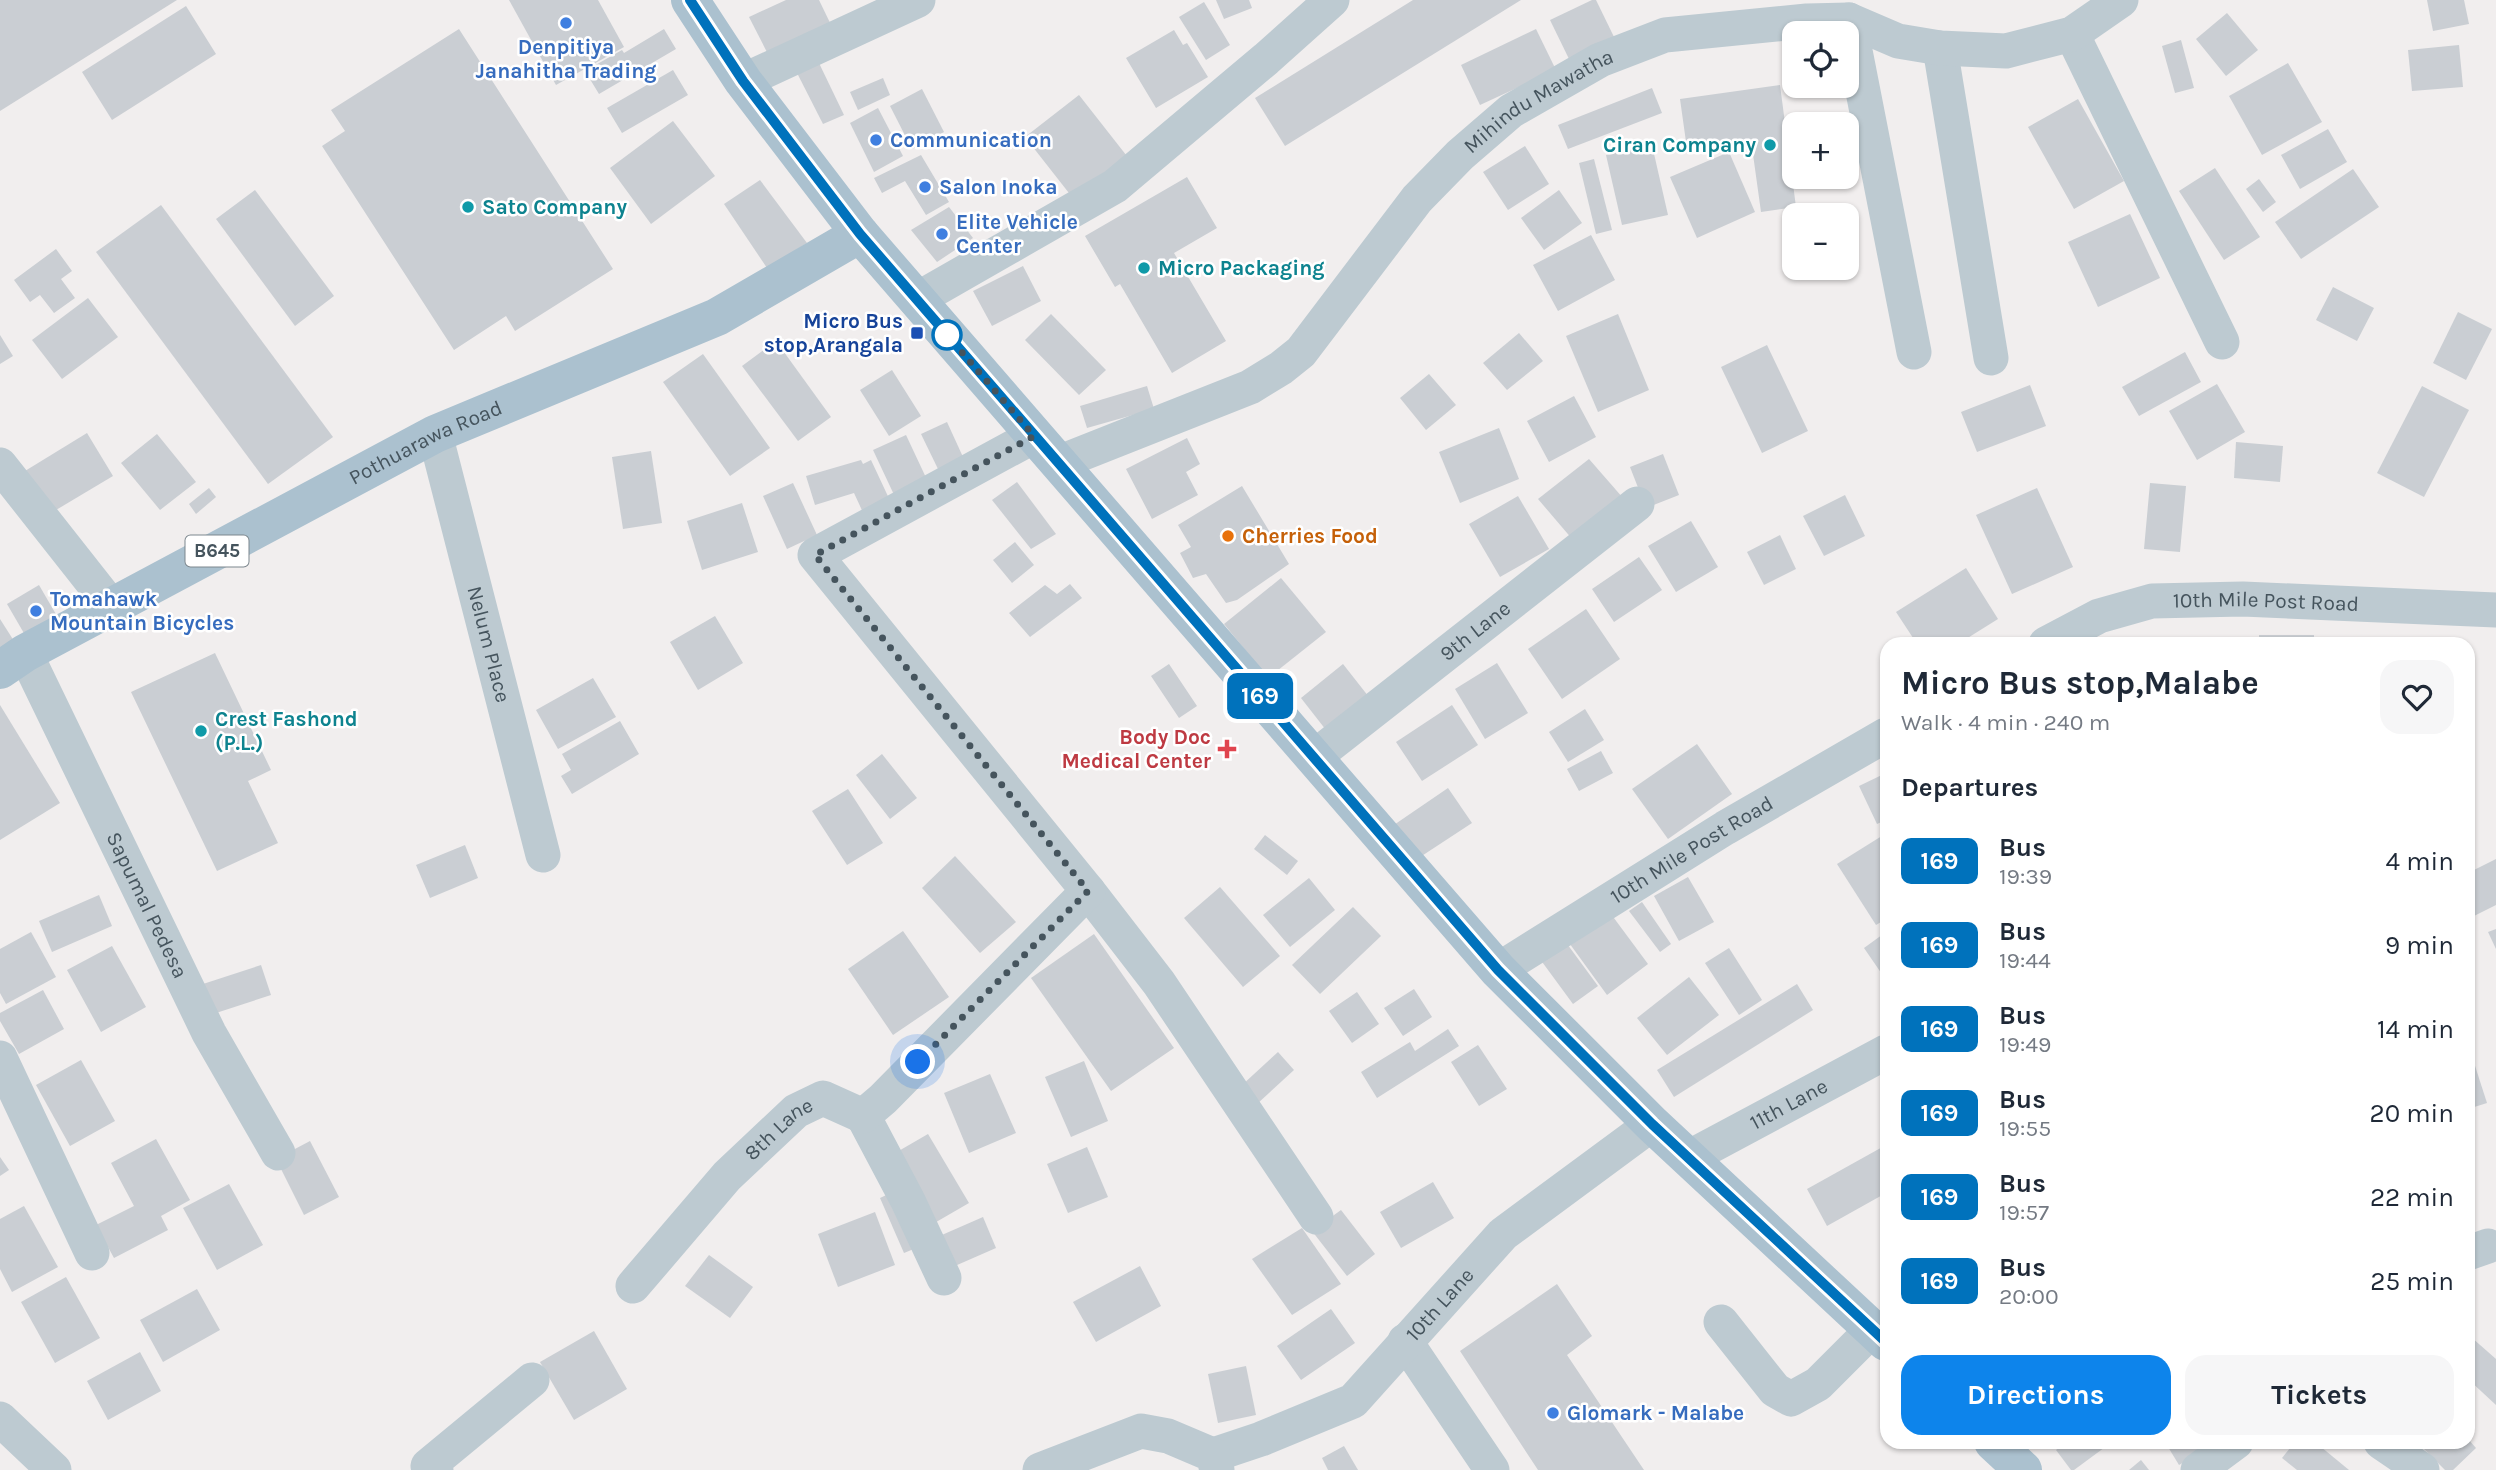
<!DOCTYPE html>
<html lang="en">
<head>
<meta charset="utf-8">
<style>
  body { margin:0; font-family:Karla,sans-serif; background:#f6f6f7; color:#1f2937; height:100vh; display:flex; flex-direction:column; font-size:26px; white-space:nowrap }
  * { box-sizing:border-box; margin:0 }
  p { font-size:23px; color:#747a83 }
  .icon { flex:none; width:38px; height:38px; fill:none; stroke:currentColor; stroke-width:2; stroke-linecap:round; stroke-linejoin:round }
  .map { position:relative; flex:1; overflow:hidden }
  .sheet { position:absolute; left:1880px; top:637px; width:595px; height:812px; display:flex; flex-direction:column; background:#fff; border-radius:21px; box-shadow:0 2px 5px #0004 }
  .sheet>* { flex:none }
  .badge { padding:0 14px; border-radius:10px; font-size:24px; line-height:46px }
  .fabs { position:absolute; left:1782px; top:21px; display:grid; gap:14px }
  .fabs a { display:grid; place-items:center; width:77px; height:77px; border-radius:14px; background:#fff; box-shadow:0 2px 5px #0004; font-size:35px }
  .you { position:absolute; width:35px; height:35px; margin:-18px; border:5px solid #fff; border-radius:50%; background:#1a73e8; box-shadow:0 0 0 10px #1a73e833 }
  .map>.badge { position:absolute; translate:-50% -50%; box-shadow:0 0 0 4px #fff }
  h2 { padding:0 21px; font-size:26px; line-height:63px }
  .round { display:grid; place-items:center; flex:none; width:74px; height:74px; border-radius:21px; background:#f6f6f7 }
  .headline { display:flex; align-items:center; justify-content:space-between; height:119px; padding:0 21px }
  h1 { font-size:33px; font-weight:700; line-height:52px }
  .primary-button { display:flex; gap:14px; margin-top:auto; padding:14px 21px }
  .primary-button a { flex:1; height:80px; border-radius:21px; background:#0d84eb; color:#fff; font-size:28px; font-weight:700; line-height:80px; text-align:center }
  .primary-button a+a { background:#f6f6f7; color:#1f2937 }
  ul { padding:0; list-style:none }
  li { display:flex; align-items:center; gap:21px; height:84px; padding:0 21px }
  li div { flex:1 }
  li b { display:block; font-size:26px }
  li em { font-style:normal }
  li .badge { min-width:77px; font-weight:700; text-align:center }
  .map>svg:first-child { display:block }
</style>
</head>
<body>
<div class="map">
<svg width="2496" height="1470" viewBox="0 0 2496 1470">
  <rect width="100%" height="100%" fill="#f1eeee"/>
  <g fill="#caced3">
    <polygon points="0,0 177,0 0,111"/>
    <polygon points="509,0 598,0 624,47 556,85"/>
    <polygon points="786,0 819,0 834,31 771,60 749,17"/>
    <polygon points="1216,0 1249,0 1252,8 1224,19"/>
    <polygon points="1413,0 1521,0 1285,146 1255,98"/>
    <polygon points="1592,0 1596,0 1615,39 1570,61 1550,20"/>
    <polygon points="2427,0 2464,0 2469,24 2433,31"/>
    <polygon points="1204,2 1230,45 1206,60 1179,17"/>
    <polygon points="186,6 216,54 112,120 82,72"/>
    <polygon points="2227,13 2258,50 2226,76 2196,39"/>
    <polygon points="459,29 613,269 515,331 506,316 454,350 322,146 345,131 331,110"/>
    <polygon points="664,29 676,49 599,94 585,71 622,50 624,53"/>
    <polygon points="1536,29 1556,70 1480,105 1461,65"/>
    <polygon points="1174,30 1183,45 1187,43 1208,77 1156,108 1126,58"/>
    <polygon points="2181,40 2194,88 2175,93 2162,46"/>
    <polygon points="2459,45 2463,87 2412,91 2408,50"/>
    <polygon points="818,61 844,115 823,124 796,71"/>
    <polygon points="2288,63 2322,122 2262,155 2229,96"/>
    <polygon points="673,70 688,95 622,133 607,108"/>
    <polygon points="883,78 890,95 858,110 850,92"/>
    <polygon points="1780,85 1796,207 1761,212 1751,140 1687,149 1680,99"/>
    <polygon points="1652,88 1662,113 1568,149 1558,125"/>
    <polygon points="922,89 944,132 912,149 890,106"/>
    <polygon points="1079,95 1130,160 1076,202 1025,137"/>
    <polygon points="2078,99 2124,181 2074,209 2028,127"/>
    <polygon points="878,108 903,156 874,172 850,123"/>
    <polygon points="673,121 715,176 651,224 610,168"/>
    <polygon points="2328,129 2347,162 2300,189 2281,155"/>
    <polygon points="1652,145 1668,215 1622,225 1606,155"/>
    <polygon points="1525,146 1549,184 1508,210 1483,172"/>
    <polygon points="1729,152 1755,212 1697,238 1670,177"/>
    <polygon points="921,155 949,202 926,215 905,181 882,193 874,178"/>
    <polygon points="1594,159 1612,230 1596,234 1579,163"/>
    <polygon points="2215,168 2260,237 2224,260 2179,191"/>
    <polygon points="2353,169 2379,207 2301,259 2275,222"/>
    <polygon points="1187,177 1217,228 1174,253 1226,341 1172,373 1120,284 1115,287 1085,236"/>
    <polygon points="2259,179 2276,202 2263,212 2246,189"/>
    <polygon points="760,180 807,243 767,268 724,204"/>
    <polygon points="255,190 334,296 295,326 216,219"/>
    <polygon points="1559,190 1582,223 1544,250 1521,218"/>
    <polygon points="161,205 333,437 268,484 96,252"/>
    <polygon points="949,207 973,238 937,262 911,230"/>
    <polygon points="2130,214 2160,278 2098,307 2068,242"/>
    <polygon points="1591,235 1615,280 1558,311 1533,265"/>
    <polygon points="56,249 72,271 61,279 75,298 54,313 40,295 30,302 14,280"/>
    <polygon points="1023,266 1041,301 992,326 973,291"/>
    <polygon points="2333,287 2374,308 2357,341 2316,320"/>
    <polygon points="88,298 118,337 62,379 32,340"/>
    <polygon points="2458,312 2492,329 2466,380 2433,363"/>
    <polygon points="1051,314 1106,370 1079,395 1025,340"/>
    <polygon points="1618,314 1649,390 1598,412 1566,336"/>
    <polygon points="1519,333 1543,361 1507,390 1483,363"/>
    <polygon points="0,335 13,356 0,364"/>
    <polygon points="776,341 831,417 798,441 742,366"/>
    <polygon points="1767,345 1808,431 1762,453 1721,367"/>
    <polygon points="2185,352 2201,382 2139,416 2122,387"/>
    <polygon points="703,354 770,448 730,476 663,382"/>
    <polygon points="892,370 921,416 889,436 860,390"/>
    <polygon points="1429,374 1456,405 1426,430 1400,398"/>
    <polygon points="2217,384 2245,432 2197,460 2169,411"/>
    <polygon points="2030,385 2046,426 1977,452 1961,412"/>
    <polygon points="1147,386 1154,409 1087,428 1080,406"/>
    <polygon points="2422,386 2469,410 2424,497 2377,473"/>
    <polygon points="1574,396 1596,437 1549,462 1527,421"/>
    <polygon points="947,422 963,457 938,469 921,434"/>
    <polygon points="1499,428 1519,479 1460,503 1439,452"/>
    <polygon points="87,433 113,476 51,513 25,471"/>
    <polygon points="157,434 196,482 160,510 121,463"/>
    <polygon points="906,435 929,484 896,499 873,450"/>
    <polygon points="1187,438 1200,464 1186,472 1198,495 1152,519 1126,469"/>
    <polygon points="2236,442 2283,446 2280,482 2234,478"/>
    <polygon points="651,451 662,523 623,529 612,457"/>
    <polygon points="1663,454 1679,495 1646,508 1630,467"/>
    <polygon points="1589,459 1623,498 1573,540 1538,499"/>
    <polygon points="861,460 863,464 871,460 893,507 866,519 854,493 815,505 806,476"/>
    <polygon points="1017,482 1056,534 1031,549 992,500"/>
    <polygon points="793,483 817,535 787,549 763,496"/>
    <polygon points="2150,483 2186,486 2180,552 2144,549"/>
    <polygon points="1242,486 1289,564 1237,600 1226,603 1206,574 1193,578 1180,553 1191,547 1178,525"/>
    <polygon points="209,488 216,497 196,514 189,504"/>
    <polygon points="2037,488 2073,567 2012,594 1976,515"/>
    <polygon points="1845,495 1865,536 1824,556 1803,516"/>
    <polygon points="1518,496 1549,549 1500,577 1469,524"/>
    <polygon points="742,503 758,552 702,570 687,521"/>
    <polygon points="1691,521 1718,567 1676,592 1648,546"/>
    <polygon points="1780,535 1796,569 1764,585 1747,552"/>
    <polygon points="1015,542 1034,565 1012,583 993,560"/>
    <polygon points="1639,557 1662,590 1614,622 1592,589"/>
    <polygon points="1966,568 1998,619 1958,644 1917,644 1896,612"/>
    <polygon points="1281,578 1326,632 1268,678 1224,624"/>
    <polygon points="1070,584 1082,598 1030,637 1009,613 1045,585 1057,594"/>
    <polygon points="39,585 57,616 25,635 7,604"/>
    <polygon points="1586,609 1620,659 1562,699 1528,649"/>
    <polygon points="715,616 743,663 698,690 670,642"/>
    <polygon points="0,619 14,641 0,651"/>
    <rect x="2259" y="635" width="55" height="9"/>
    <rect x="2317" y="637" width="25" height="7"/>
    <polygon points="215,653 271,770 248,781 278,843 217,871 131,692"/>
    <polygon points="1497,663 1528,713 1485,739 1455,689"/>
    <polygon points="1169,664 1197,706 1179,718 1151,676"/>
    <polygon points="1343,664 1376,706 1333,739 1301,698"/>
    <polygon points="593,678 616,717 558,749 536,710"/>
    <polygon points="0,705 60,803 0,840"/>
    <polygon points="1452,705 1478,745 1422,781 1396,742"/>
    <polygon points="1585,709 1604,740 1568,762 1549,732"/>
    <polygon points="620,721 639,754 572,794 561,776 571,770 562,754"/>
    <polygon points="1697,744 1732,794 1668,839 1632,789"/>
    <polygon points="1601,751 1613,773 1579,791 1567,769"/>
    <polygon points="882,754 917,798 890,819 856,775"/>
    <polygon points="1886,773 1886,820 1877,824 1859,786"/>
    <polygon points="1448,788 1472,823 1411,863 1388,829"/>
    <polygon points="848,789 883,843 847,865 812,811"/>
    <polygon points="1885,834 1886,919 1876,925 1837,864"/>
    <polygon points="1265,835 1298,861 1287,875 1254,849"/>
    <polygon points="465,845 478,878 430,898 416,865"/>
    <polygon points="955,856 1016,922 980,953 922,888"/>
    <polygon points="2496,859 2496,905 2468,919 2468,873"/>
    <polygon points="1688,877 1714,922 1679,941 1654,896"/>
    <polygon points="1309,878 1335,910 1290,947 1263,915"/>
    <polygon points="1220,887 1280,956 1243,987 1184,918"/>
    <polygon points="99,895 112,926 52,952 39,921"/>
    <polygon points="1642,902 1671,944 1660,952 1629,911"/>
    <polygon points="1353,907 1381,936 1320,994 1292,965"/>
    <polygon points="1608,910 1648,964 1607,995 1567,940"/>
    <polygon points="2496,929 2496,949 2488,932"/>
    <polygon points="903,931 949,997 893,1035 848,969"/>
    <polygon points="31,932 56,977 6,1004 0,993 0,949"/>
    <polygon points="1886,932 1886,980 1864,948"/>
    <polygon points="1094,934 1174,1048 1111,1091 1031,978"/>
    <polygon points="1562,937 1598,986 1573,1004 1537,955"/>
    <polygon points="112,946 146,1007 101,1032 67,970"/>
    <polygon points="1729,948 1762,1000 1739,1015 1705,963"/>
    <polygon points="261,965 271,995 213,1014 203,984"/>
    <polygon points="1689,977 1719,1015 1667,1055 1637,1018"/>
    <polygon points="1797,984 1813,1010 1674,1097 1657,1070"/>
    <polygon points="1414,989 1432,1017 1403,1036 1384,1008"/>
    <polygon points="43,990 64,1029 19,1054 0,1021 0,1013"/>
    <polygon points="1357,992 1379,1024 1352,1043 1329,1011"/>
    <polygon points="1448,1029 1459,1046 1377,1098 1361,1072 1410,1042 1415,1051"/>
    <polygon points="2468,1044 2487,1103 2468,1109"/>
    <polygon points="1478,1045 1507,1089 1479,1106 1451,1062"/>
    <polygon points="1278,1052 1294,1070 1257,1104 1241,1086"/>
    <polygon points="81,1060 115,1121 70,1146 36,1085"/>
    <polygon points="1084,1061 1108,1121 1071,1137 1045,1077"/>
    <polygon points="990,1074 1016,1133 969,1153 944,1093"/>
    <polygon points="928,1134 969,1203 931,1225 890,1156"/>
    <polygon points="156,1139 190,1200 161,1216 168,1230 114,1258 96,1225 134,1206 111,1163"/>
    <polygon points="310,1141 339,1197 304,1215 276,1159"/>
    <polygon points="1886,1145 1886,1193 1827,1226 1807,1189"/>
    <polygon points="1087,1147 1108,1197 1068,1213 1047,1164"/>
    <polygon points="0,1157 9,1170 0,1176"/>
    <polygon points="1433,1182 1454,1218 1401,1248 1380,1212"/>
    <polygon points="229,1184 263,1245 217,1270 183,1208"/>
    <polygon points="897,1190 921,1246 904,1253 880,1198"/>
    <polygon points="24,1206 58,1267 12,1292 0,1269 0,1219"/>
    <polygon points="1341,1210 1375,1254 1347,1276 1312,1231"/>
    <polygon points="875,1212 895,1265 838,1287 818,1234"/>
    <polygon points="983,1217 996,1248 948,1269 935,1238"/>
    <polygon points="1302,1228 1341,1284 1292,1315 1252,1259"/>
    <polygon points="709,1255 753,1287 730,1318 685,1286"/>
    <polygon points="1140,1266 1161,1306 1096,1342 1073,1302"/>
    <polygon points="66,1277 100,1338 55,1363 21,1302"/>
    <polygon points="1557,1284 1592,1336 1567,1355 1644,1470 1538,1470 1460,1351"/>
    <polygon points="197,1289 220,1330 163,1362 140,1320"/>
    <polygon points="1331,1309 1355,1343 1301,1380 1277,1346"/>
    <polygon points="594,1331 627,1389 574,1420 540,1362"/>
    <polygon points="2471,1337 2496,1359 2496,1405 2468,1379 2468,1341"/>
    <polygon points="140,1352 161,1391 108,1420 87,1381"/>
    <polygon points="1246,1366 1256,1415 1218,1423 1208,1374"/>
    <polygon points="2468,1439 2476,1448 2453,1470 2445,1470 2417,1442 2468,1442"/>
    <polygon points="2067,1442 2112,1442 2074,1470 2071,1470 2056,1450"/>
    <polygon points="2165,1442 2218,1442 2179,1465"/>
    <polygon points="2295,1442 2315,1442 2349,1470 2297,1470 2282,1458"/>
    <polygon points="1344,1446 1358,1470 1328,1470 1322,1458"/>
    <polygon points="2141,1460 2149,1470 2129,1470"/>
  </g>
  <g fill="none" stroke-linecap="round" stroke-linejoin="round">
    <g stroke="#bdcad1" stroke-width="35">
      <polyline points="1849,20 1914,352"/>
      <polyline points="2072,34 2222,342"/>
      <polyline points="1940,48 1991,358"/>
      <polyline points="743,81 918,0"/>
      <polyline points="916,300 1115,186 1266,59 1332,0"/>
      <path id="s1" d="M435 434 543 855"/>
      <path id="s2" d="M1058 463 1250 387 1281 368 1301 352 1417 199 1460 155 1511 111 1600 60 1665 35 1807 21 1849 20 1898 41 1940 48 2006 51 2072 34 2121 0"/>
      <polyline points="0,465 112,607"/>
      <path id="s3" d="M2046 644 2099 616 2152 601 2243 599 2496 610"/>
      <path id="s4" d="M25 653 209 1033 278 1153"/>
      <path id="s5" d="M1313 758 1637 504"/>
      <polyline points="1088,891 1159,983 1316,1217"/>
      <path id="s6" d="M1498 970 1725 828 1886 735"/>
      <polyline points="0,1058 92,1253"/>
      <polyline points="863,1116 908,1201 944,1278"/>
      <path id="s7" d="M1690 1157 1886 1052"/>
      <polyline points="2468,1253 2488,1246"/>
      <path id="s8" d="M633 1286 727 1176 796 1111 823 1098 863 1116 883 1099 1088 891 815 555 1034 436"/>
      <polyline points="1721,1322 1775,1390 1791,1399 1818,1384 1873,1329"/>
      <polyline points="1405,1341 1492,1470"/>
      <polyline points="0,1419 54,1470"/>
      <polyline points="2381,1442 2422,1470"/>
      <path id="s9" d="M1213 1455 1261 1439 1353 1401 1503 1234 1652 1124"/>
      <polyline points="436,1470 428,1466 532,1380"/>
      <polyline points="1040,1470 1141,1431 1168,1436 1213,1455 1217,1470"/>
      <polyline points="2198,1470 2236,1442"/>
    </g>
    <g stroke="#abc1cf" stroke-width="38">
      <polyline points="690,0 743,81 860,234 1498,970 1652,1124 1886,1342"/>
      <path id="s10" d="M0 670 25 653 435 434 717 317 860 234"/>
      <polyline points="1993,1442 2023,1470"/>
    </g>
  </g>
  <g fill="none" stroke-linecap="round" stroke-linejoin="round">
    <g stroke="#fff" stroke-width="16">
      <polyline id="line" points="690,0 743,81 860,234 1498,970 1652,1124 1886,1342"/>
    </g>
    <use href="#line" stroke="#0072bc" stroke-width="10"/>
    <polyline stroke="#45545d" stroke-width="7" stroke-dasharray="0 12.6" points="918,1062 1088,891 815,555 1034,436 947,335"/>
  </g>
  <g fill="#3f7fe0" stroke="#fff" stroke-width="2.5">
    <circle cx="566" cy="23" r="7"/>
    <circle cx="876" cy="140" r="7"/>
    <circle cx="925" cy="187" r="7"/>
    <circle cx="942" cy="234" r="7"/>
    <circle cx="36" cy="611" r="7"/>
    <circle cx="1553" cy="1413" r="7"/>
  </g>
  <g fill="#0f9aa8" stroke="#fff" stroke-width="2.5">
    <circle cx="1770" cy="145" r="7"/>
    <circle cx="468" cy="207" r="7"/>
    <circle cx="1144" cy="268" r="7"/>
    <circle cx="201" cy="731" r="7"/>
  </g>
  <rect fill="#1a4fb4" stroke="#fff" stroke-width="2.5" x="910" y="326" width="14" height="14" rx="3.5"/>
  <circle fill="#fff" stroke="#0072bc" stroke-width="3.5" cx="947" cy="335" r="14"/>
  <circle fill="#e8710a" stroke="#fff" stroke-width="2.5" cx="1228" cy="536" r="7"/>
  <path fill="#e0444e" stroke="#fff" stroke-width="2.5" d="M1223.5 738.5h7v7h7v7h-7v7h-7v-7h-7v-7h7z"/>
  <g text-anchor="middle" dominant-baseline="central" stroke-width="5" stroke-linejoin="round" paint-order="stroke">
    <rect fill="#fff" stroke="#7d878e" stroke-width="2" x="185.5" y="535.5" width="63" height="31" rx="5"/>
    <g font-size="19" font-weight="bold" fill="#45545d">
      <text x="217" y="551">B645</text>
    </g>
    <g font-size="21" font-weight="bold" fill="#366cbe" stroke="#fff" text-anchor="start">
      <text x="566" y="47" text-anchor="middle">Denpitiya<tspan x="566" dy="24">Janahitha Trading</tspan></text>
      <text x="890" y="140">Communication</text>
      <text x="939" y="187">Salon Inoka</text>
      <text x="956" y="222">Elite Vehicle<tspan x="956" dy="24">Center</tspan></text>
      <text x="50" y="599">Tomahawk<tspan x="50" dy="24">Mountain Bicycles</tspan></text>
      <text x="1567" y="1413">Glomark - Malabe</text>
    </g>
    <g font-size="21" fill="#45545d" stroke="#fff">
      <text stroke="none"><textPath href="#s2" startOffset="618">Mihindu Mawatha</textPath></text>
      <text stroke="none"><textPath href="#s10" startOffset="483">Pothuarawa Road</textPath></text>
      <text stroke="none"><textPath href="#s3" startOffset="229">10th Mile Post Road</textPath></text>
      <text stroke="none"><textPath href="#s5" startOffset="206">9th Lane</textPath></text>
      <text stroke="none"><textPath href="#s1" startOffset="217">Nelum Place</textPath></text>
      <text stroke="none"><textPath href="#s6" startOffset="228">10th Mile Post Road</textPath></text>
      <text stroke="none"><textPath href="#s4" startOffset="280">Sapumal Pedesa</textPath></text>
      <text stroke="none"><textPath href="#s7" startOffset="112">11th Lane</textPath></text>
      <text stroke="none"><textPath href="#s8" startOffset="215">8th Lane</textPath></text>
      <text stroke="none"><textPath href="#s9" startOffset="280">10th Lane</textPath></text>
    </g>
    <g font-size="21" font-weight="bold" fill="#0d838f" stroke="#fff" text-anchor="start">
      <text x="1756" y="145" text-anchor="end">Ciran Company</text>
      <text x="482" y="207">Sato Company</text>
      <text x="1158" y="268">Micro Packaging</text>
      <text x="215" y="719">Crest Fashond<tspan x="215" dy="24">(P.L.)</tspan></text>
    </g>
    <g font-size="21" font-weight="bold" fill="#164399" stroke="#fff" text-anchor="end">
      <text x="903" y="321">Micro Bus<tspan x="903" dy="24">stop,Arangala</tspan></text>
    </g>
    <g font-size="21" font-weight="bold" fill="#c56008" stroke="#fff" text-anchor="start">
      <text x="1242" y="536">Cherries Food</text>
    </g>
    <g font-size="21" font-weight="bold" fill="#be3a42" stroke="#fff" text-anchor="end">
      <text x="1211" y="737">Body Doc<tspan x="1211" dy="24">Medical Center</tspan></text>
    </g>
  </g>
</svg>
<div class="fabs">
<a><svg class="icon" aria-label="locate" viewBox="0 0 24 24"><circle cx="12" cy="12" r="6"/><path d="M12 2v4M12 18v4M2 12h4M18 12h4"/></svg></a>
<a>+</a>
<a>−</a>
</div>
<div class="you" style="left:918px;top:1062px"></div>
<b class="badge" style="left:1260px;top:696px;background:#0072bc;color:#fff">169</b>
<section class="sheet">
<div class="headline"><div><h1>Micro Bus stop,Malabe</h1><p>Walk · 4 min · 240 m</p></div><a class="round"><svg class="icon" aria-label="heart" viewBox="0 0 24 24"><path d="M12 20l-8-8c-3-5 5-10 8-4 3-6 11-1 8 4z"/></svg></a></div>
<h2>Departures</h2>
<ul>
<li><span class="badge" style="background:#0072bc;color:#fff">169</span><div><b>Bus</b><p>19:39</p></div><em>4 min</em></li>
<li><span class="badge" style="background:#0072bc;color:#fff">169</span><div><b>Bus</b><p>19:44</p></div><em>9 min</em></li>
<li><span class="badge" style="background:#0072bc;color:#fff">169</span><div><b>Bus</b><p>19:49</p></div><em>14 min</em></li>
<li><span class="badge" style="background:#0072bc;color:#fff">169</span><div><b>Bus</b><p>19:55</p></div><em>20 min</em></li>
<li><span class="badge" style="background:#0072bc;color:#fff">169</span><div><b>Bus</b><p>19:57</p></div><em>22 min</em></li>
<li><span class="badge" style="background:#0072bc;color:#fff">169</span><div><b>Bus</b><p>20:00</p></div><em>25 min</em></li>
</ul>
<div class="primary-button"><a>Directions</a><a>Tickets</a></div>
</section>
</div>
</body>
</html>
